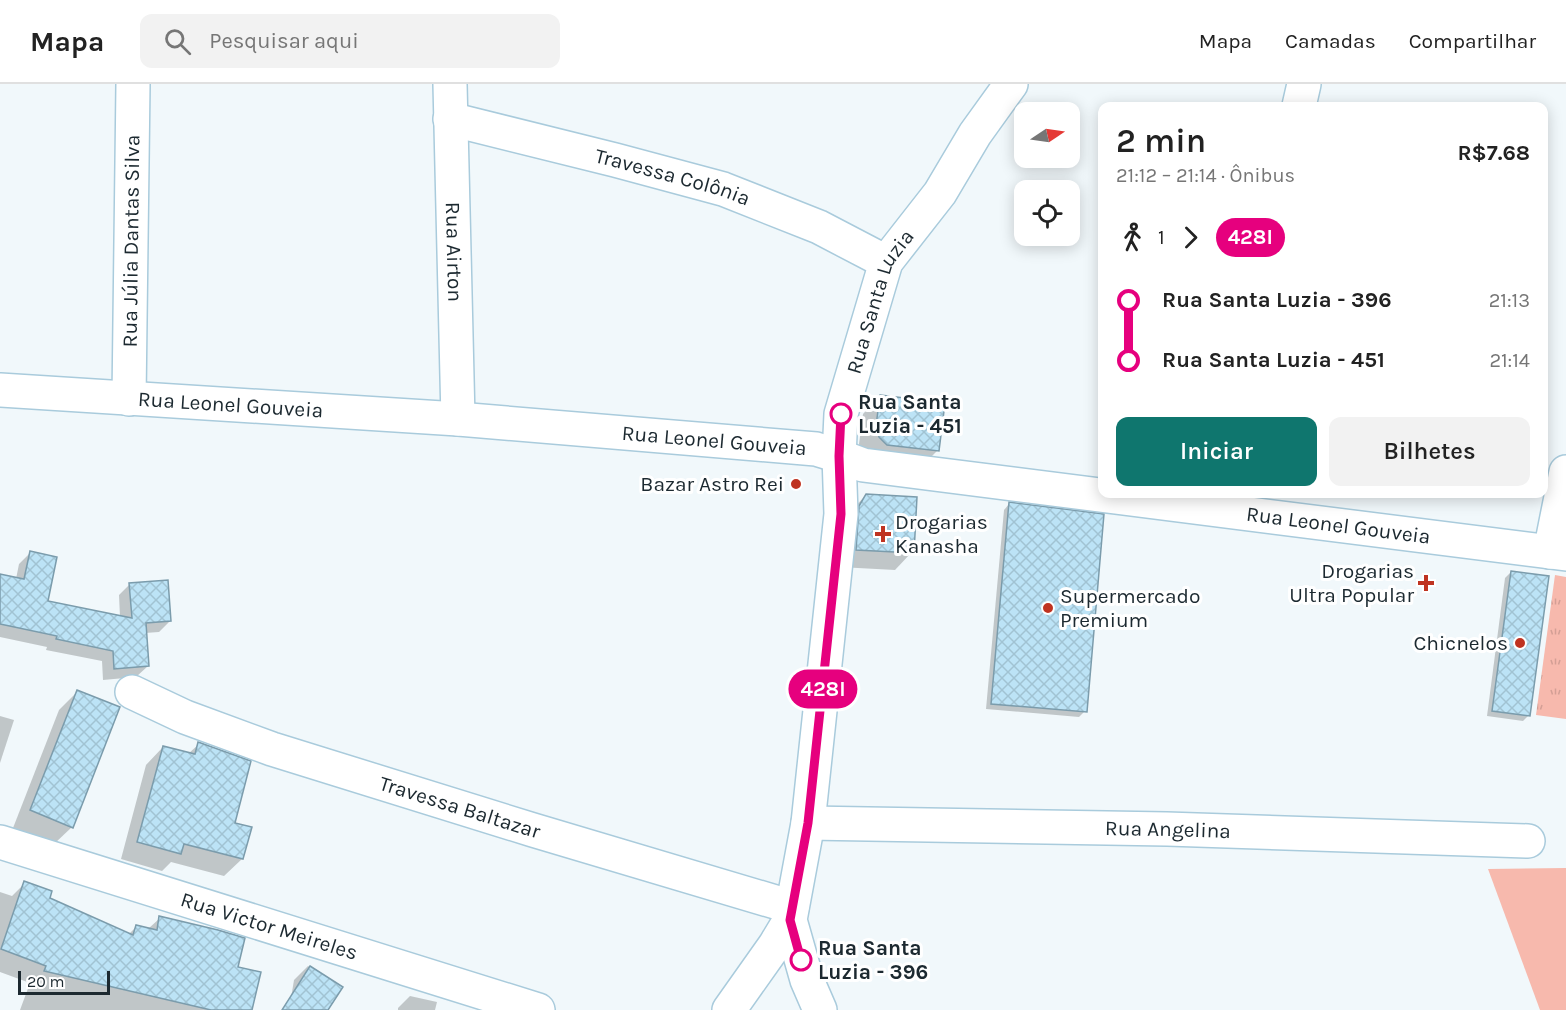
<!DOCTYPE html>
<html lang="pt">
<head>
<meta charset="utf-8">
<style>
  body { margin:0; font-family:Karla,sans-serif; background:#f2f2f2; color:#222; height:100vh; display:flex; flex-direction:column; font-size:22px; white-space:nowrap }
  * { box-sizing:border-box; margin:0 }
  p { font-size:20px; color:#767676 }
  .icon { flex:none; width:33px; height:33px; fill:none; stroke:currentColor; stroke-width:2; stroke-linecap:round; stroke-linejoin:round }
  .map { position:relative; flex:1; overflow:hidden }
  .details { position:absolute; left:1098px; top:18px; width:450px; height:396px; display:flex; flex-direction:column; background:#fff; border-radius:12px; box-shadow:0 3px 15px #0003 }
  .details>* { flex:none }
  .badge { padding:0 12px; border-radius:20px; font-size:21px; line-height:39px }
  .needle { width:39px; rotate:77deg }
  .fabs { position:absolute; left:1014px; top:18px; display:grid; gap:12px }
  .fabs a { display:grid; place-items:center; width:66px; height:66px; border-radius:12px; background:#fff; box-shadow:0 3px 15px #0003; font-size:30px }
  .scale { position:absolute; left:18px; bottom:15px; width:92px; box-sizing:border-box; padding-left:6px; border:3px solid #1c2930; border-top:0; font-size:16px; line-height:21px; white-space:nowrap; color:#1c2930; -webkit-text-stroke:4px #fff; paint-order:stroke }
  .map>.badge { position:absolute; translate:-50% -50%; box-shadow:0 0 0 3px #fff }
  .legs { display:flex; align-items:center; gap:9px; height:66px; padding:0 18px; font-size:20px }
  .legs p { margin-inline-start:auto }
  .head { display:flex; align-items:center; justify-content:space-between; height:102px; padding:0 18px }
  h1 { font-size:33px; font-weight:600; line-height:45px }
  .action { display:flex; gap:12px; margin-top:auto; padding:12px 18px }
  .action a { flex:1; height:69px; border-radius:12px; background:#0f766e; color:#fff; font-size:24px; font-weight:600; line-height:69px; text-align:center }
  .action a+a { background:#f2f2f2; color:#222 }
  ul { padding:0 18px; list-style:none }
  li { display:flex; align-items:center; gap:21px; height:60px; font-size:22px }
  li i { display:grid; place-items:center; width:9px; height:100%; margin:0 8px; background:currentColor }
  li i::after { content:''; width:15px; height:15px; margin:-8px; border:4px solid; border-radius:50%; background:#fff }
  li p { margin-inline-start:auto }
  li:first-child i { background:linear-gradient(#0000 50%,currentColor 0) }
  li:last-child i { background:linear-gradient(currentColor 50%,#0000 0) }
  header { display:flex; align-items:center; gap:36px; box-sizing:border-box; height:84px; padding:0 30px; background:#fff; border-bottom:2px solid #e0e0e0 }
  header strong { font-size:28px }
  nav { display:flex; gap:33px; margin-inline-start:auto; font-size:21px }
  .search { width:420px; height:54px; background:#f2f2f2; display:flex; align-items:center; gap:15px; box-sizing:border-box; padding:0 21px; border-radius:12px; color:#767676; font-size:22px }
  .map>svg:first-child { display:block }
</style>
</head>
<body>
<header>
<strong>Mapa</strong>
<div class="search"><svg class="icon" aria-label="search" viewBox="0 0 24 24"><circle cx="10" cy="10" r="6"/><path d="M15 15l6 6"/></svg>Pesquisar aqui</div>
<nav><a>Mapa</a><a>Camadas</a><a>Compartilhar</a></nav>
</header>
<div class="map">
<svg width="1566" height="926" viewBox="0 0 1566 926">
  <defs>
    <pattern id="grass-tufts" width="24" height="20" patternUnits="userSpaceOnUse" patternTransform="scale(1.5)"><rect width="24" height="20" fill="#f7b9ad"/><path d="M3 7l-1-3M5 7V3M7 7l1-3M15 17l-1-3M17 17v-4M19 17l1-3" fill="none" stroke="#d39f95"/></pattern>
    <pattern id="building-cross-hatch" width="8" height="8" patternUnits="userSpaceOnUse" patternTransform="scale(1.5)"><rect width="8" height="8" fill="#bce3f6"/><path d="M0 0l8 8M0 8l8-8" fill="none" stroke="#a1c3d3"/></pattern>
  </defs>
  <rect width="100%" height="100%" fill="#f1f8fb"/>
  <polygon fill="url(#grass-tufts)" points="1555,491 1566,493 1566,635 1536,631"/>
  <polygon fill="#f7b9ad" points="1566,784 1566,926 1540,926 1488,785"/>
  <g fill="#0003">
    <polygon points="880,312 937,367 920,384 862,371 859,360 863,330"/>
    <polygon points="866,411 912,468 895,486 839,483 849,429"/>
    <polygon points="1009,420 1085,627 1079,633 986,625 1004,426"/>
    <polygon points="30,469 46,518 120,533 119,511 130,500 170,537 159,548 145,549 148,582 136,593 103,596 102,577 46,566 47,563 0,553 0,494 16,495 19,480"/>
    <polygon points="1511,488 1529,631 1523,637 1487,632 1505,494"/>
    <polygon points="77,608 72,743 54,760 13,744 59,626"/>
    <polygon points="0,632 14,636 0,679"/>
    <polygon points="199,660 233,740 242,775 224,792 171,778 162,787 121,775 146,681 163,663 188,670"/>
    <polygon points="25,799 48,815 128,851 136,843 148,845 160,834 237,884 250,926 20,926 30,899 0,888 0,808 12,812"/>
    <polygon points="308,882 341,904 326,926 289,926 294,896"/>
    <polygon points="410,912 437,918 435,926 398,926 398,924"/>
  </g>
  <g fill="url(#building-cross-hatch)" stroke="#7b9cac" stroke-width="1.5">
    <polygon points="880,311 945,319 939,367 887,361 879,353 876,342"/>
    <polygon points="866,410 917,413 914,469 856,466 859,422"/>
    <polygon points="1009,418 1104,430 1087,628 991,620"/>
    <polygon points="30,467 57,473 48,517 132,534 129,499 168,496 171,537 146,539 149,582 114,585 113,567 56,555 57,552 0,540 0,490 24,495"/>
    <polygon points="1511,487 1549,492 1530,632 1492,627"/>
    <polygon points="77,606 120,623 73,744 30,726"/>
    <polygon points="198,658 251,677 235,739 252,743 243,775 184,760 181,770 137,758 163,662 195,670"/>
    <polygon points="24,797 52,807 50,814 133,851 136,841 157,846 159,832 218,846 245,854 238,883 261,888 252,926 211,926 44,887 46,882 1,865"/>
    <polygon points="310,882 343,903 328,926 282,926"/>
  </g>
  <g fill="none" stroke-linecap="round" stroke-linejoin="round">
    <g stroke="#a9cbdc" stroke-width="36">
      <g id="street">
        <path id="s1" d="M450 0 458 335"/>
        <polyline points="1299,22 1304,0"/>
        <path id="s2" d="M450 35 615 76 723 105 819 143 886 178"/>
        <path id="s3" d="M0 306 458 335 816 365 839 372 863 381 1566 470"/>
        <path id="s4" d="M129 315 133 0"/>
        <polyline points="1550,468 1566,388"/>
        <path id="s5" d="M132 608 185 633 272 665 533 746 792 823"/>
        <path id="s6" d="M808 739 1167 745 1528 757"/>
        <path id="s7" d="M0 758 538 926"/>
        <polyline points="729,926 775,861 790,836"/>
      </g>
    </g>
    <g stroke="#a9cbdc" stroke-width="36">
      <g id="secondary">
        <path id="s8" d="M820 926 807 896 790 836 808 739 841 430 839 372 841 330 886 178 940 109 975 50 1011 0"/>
      </g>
    </g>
    <use href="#street" stroke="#fff" stroke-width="33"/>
    <use href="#secondary" stroke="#fff" stroke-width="33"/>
  </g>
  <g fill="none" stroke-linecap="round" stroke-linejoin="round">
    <g stroke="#fff" stroke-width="14">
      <polyline id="line-1" points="801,876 790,836 808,739 841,430 839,372 841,330"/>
    </g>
    <use href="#line-1" stroke="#e6007e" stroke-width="9"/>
  </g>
  <g fill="#fff" stroke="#e6007e" stroke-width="3">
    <circle cx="841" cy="330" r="10"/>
    <circle cx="801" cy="876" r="10"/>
  </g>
  <g fill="#bf3321" stroke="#fff" stroke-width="2">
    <circle cx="796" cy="400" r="6"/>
    <path d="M880 441h6v6h6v6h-6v6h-6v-6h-6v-6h6z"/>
    <path d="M1423 490h6v6h6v6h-6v6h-6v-6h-6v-6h6z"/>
    <circle cx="1048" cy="524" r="6"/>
    <circle cx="1520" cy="559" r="6"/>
  </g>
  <g text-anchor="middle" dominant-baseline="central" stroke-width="6" stroke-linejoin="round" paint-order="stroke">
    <g font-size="21" fill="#1c2930" stroke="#fff">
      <text stroke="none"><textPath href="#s2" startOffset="230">Travessa Colônia</textPath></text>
      <text stroke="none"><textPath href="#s4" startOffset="158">Rua Júlia Dantas Silva</textPath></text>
      <text stroke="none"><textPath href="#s1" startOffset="168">Rua Airton</textPath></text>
      <text stroke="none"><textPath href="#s8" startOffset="724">Rua Santa Luzia</textPath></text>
      <text stroke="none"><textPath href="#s3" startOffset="231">Rua Leonel Gouveia</textPath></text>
      <text stroke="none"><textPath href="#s3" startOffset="716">Rua Leonel Gouveia</textPath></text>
      <text stroke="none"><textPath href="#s3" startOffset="1347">Rua Leonel Gouveia</textPath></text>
      <text stroke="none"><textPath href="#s5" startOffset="348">Travessa Baltazar</textPath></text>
      <text stroke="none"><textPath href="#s6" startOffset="360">Rua Angelina</textPath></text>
      <text stroke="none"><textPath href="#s7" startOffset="282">Rua Victor Meireles</textPath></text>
    </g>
    <g font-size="21" font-weight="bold" fill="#1c2930" stroke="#fff" text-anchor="start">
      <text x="858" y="318">Rua Santa<tspan x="858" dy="24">Luzia - 451</tspan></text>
      <text x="818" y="864">Rua Santa<tspan x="818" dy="24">Luzia - 396</tspan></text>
    </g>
    <g font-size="21" fill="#1c2930" stroke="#fff" text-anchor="end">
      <text x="784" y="400">Bazar Astro Rei</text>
      <text x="895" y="438" text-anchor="start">Drogarias<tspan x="895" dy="24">Kanasha</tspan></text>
      <text x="1414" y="487">Drogarias<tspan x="1414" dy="24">Ultra Popular</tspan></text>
      <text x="1060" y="512" text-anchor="start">Supermercado<tspan x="1060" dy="24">Premium</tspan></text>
      <text x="1508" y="559">Chicnelos</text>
    </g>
  </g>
</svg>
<div class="fabs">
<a><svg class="needle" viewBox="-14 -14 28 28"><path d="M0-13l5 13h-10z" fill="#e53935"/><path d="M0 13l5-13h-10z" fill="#767676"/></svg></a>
<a><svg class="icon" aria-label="locate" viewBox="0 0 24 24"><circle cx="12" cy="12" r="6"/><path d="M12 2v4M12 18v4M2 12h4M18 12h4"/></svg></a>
</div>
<div class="scale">20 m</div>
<b class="badge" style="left:823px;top:605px;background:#e6007e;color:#fff">428I</b>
<section class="details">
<div class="head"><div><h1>2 min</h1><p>21:12 – 21:14 · Ônibus</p></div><b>R$7.68</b></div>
<div class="legs"><svg class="icon" aria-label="walk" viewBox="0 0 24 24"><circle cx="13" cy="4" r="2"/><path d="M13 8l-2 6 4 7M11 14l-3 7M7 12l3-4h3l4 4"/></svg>1<svg class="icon" aria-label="forward" viewBox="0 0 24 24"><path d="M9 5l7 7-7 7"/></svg><b class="badge" style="background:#e6007e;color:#fff">428I</b></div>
<ul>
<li><i style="color:#e6007e"></i><b>Rua Santa Luzia - 396</b><p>21:13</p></li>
<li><i style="color:#e6007e"></i><b>Rua Santa Luzia - 451</b><p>21:14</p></li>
</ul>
<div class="action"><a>Iniciar</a><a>Bilhetes</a></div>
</section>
</div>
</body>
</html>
